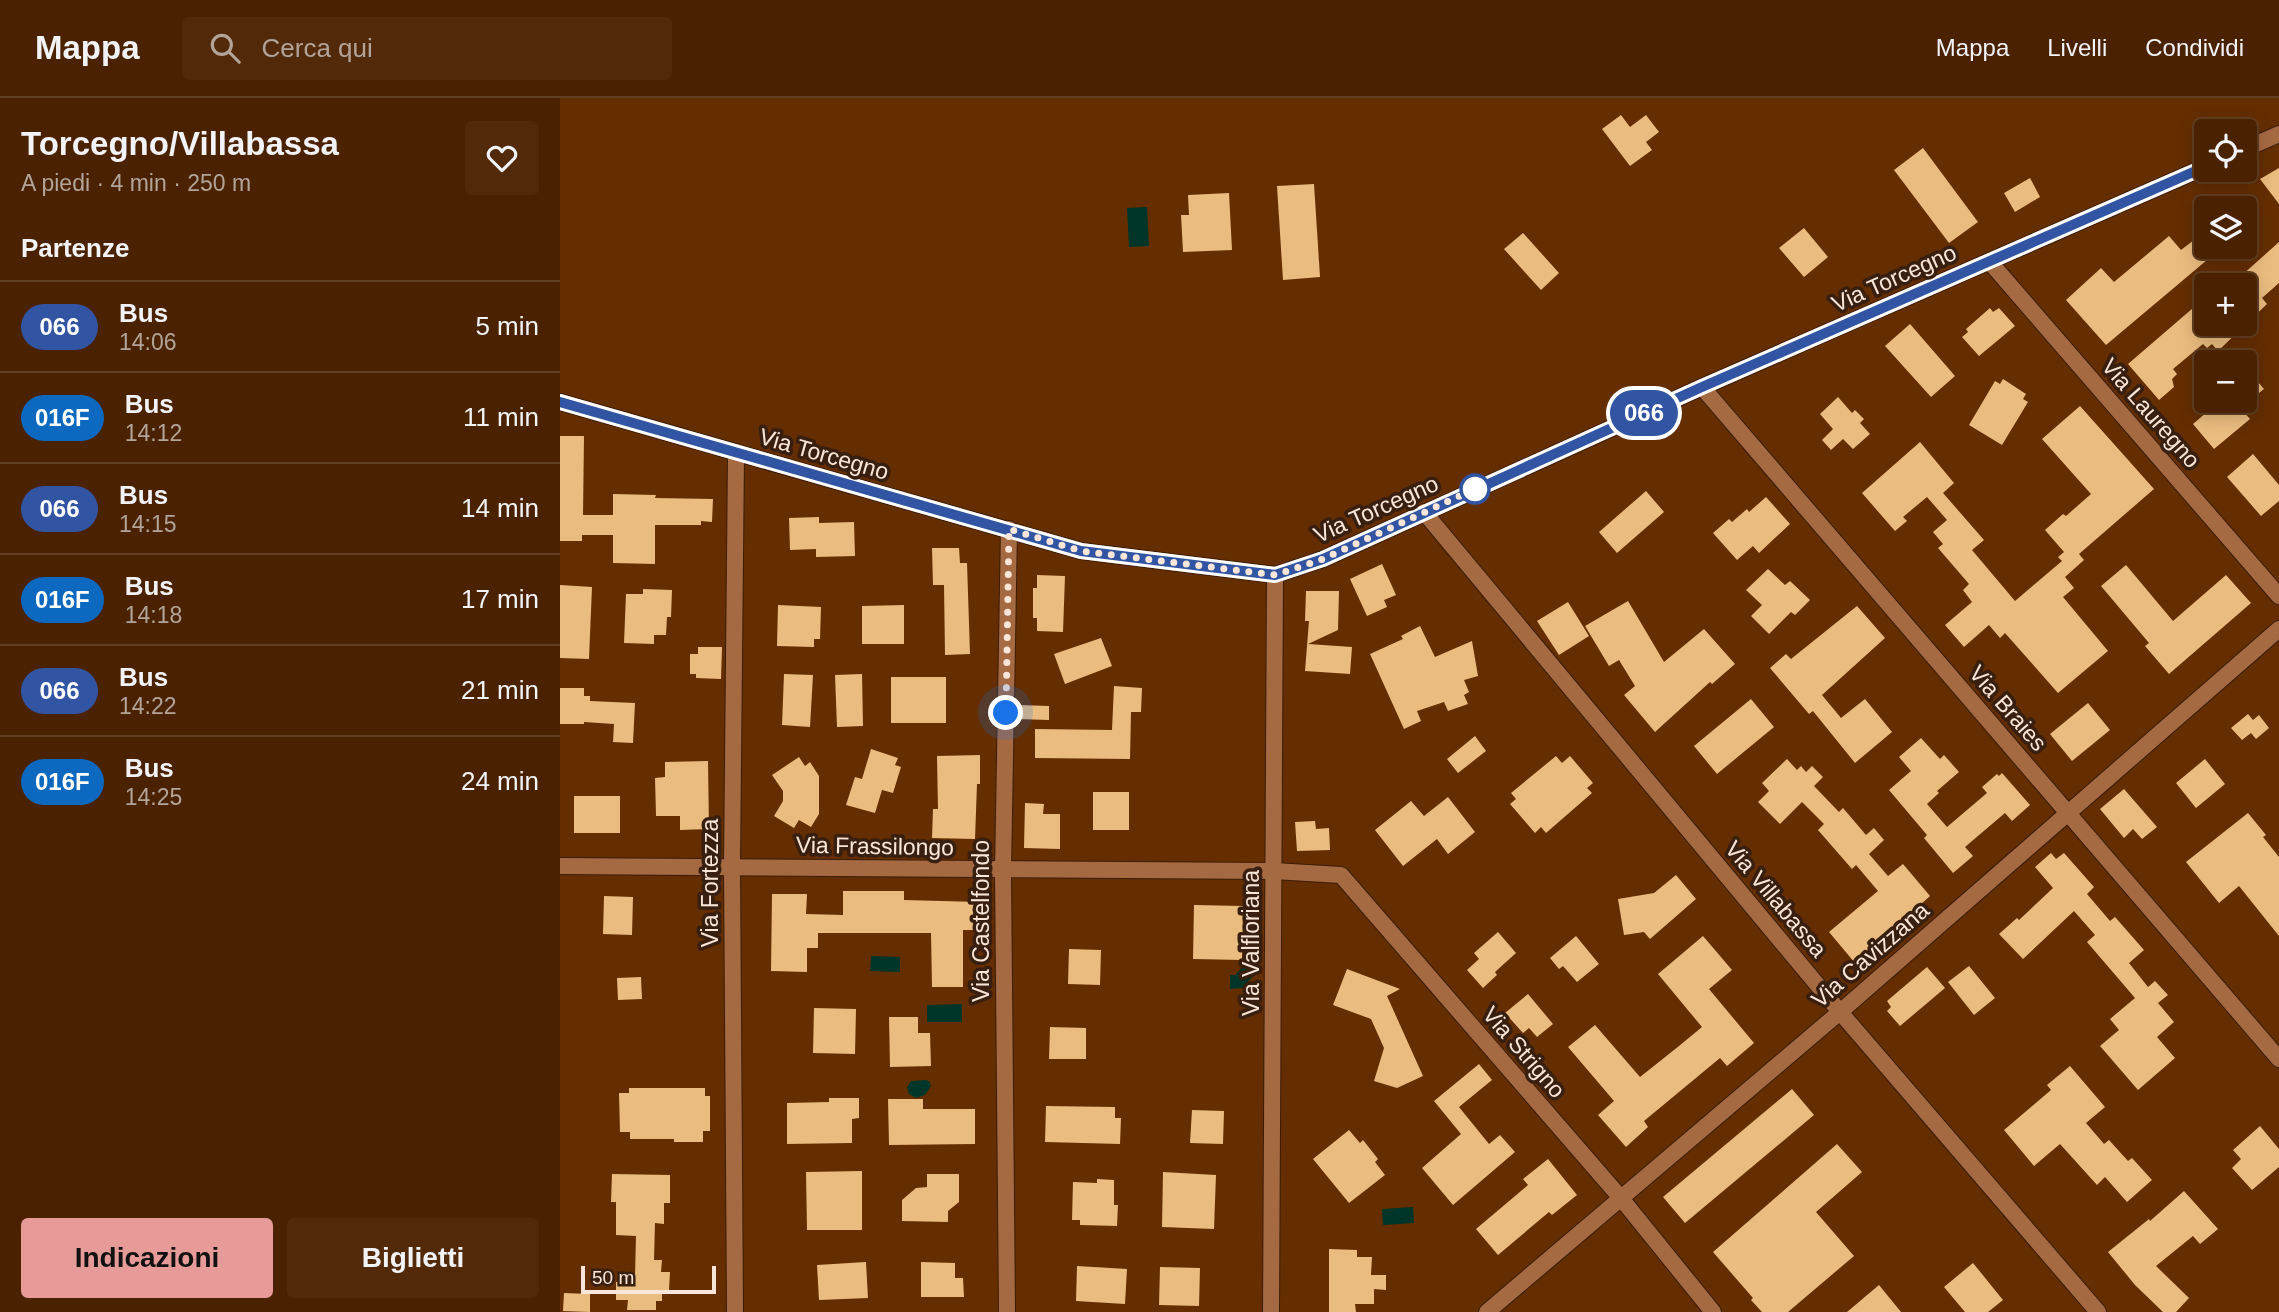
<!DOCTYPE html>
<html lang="it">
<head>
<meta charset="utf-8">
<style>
  body { margin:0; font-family:Arial,sans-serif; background:#522a0a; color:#f1f3f6; height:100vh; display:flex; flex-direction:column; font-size:26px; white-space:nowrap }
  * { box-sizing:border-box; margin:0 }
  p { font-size:23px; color:#b2a499 }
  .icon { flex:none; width:38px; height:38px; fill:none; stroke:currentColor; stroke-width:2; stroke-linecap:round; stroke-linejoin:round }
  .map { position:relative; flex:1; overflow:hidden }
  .panel { display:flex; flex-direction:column; background:#4b2200; width:560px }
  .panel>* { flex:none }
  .badge { padding:0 14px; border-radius:23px; font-size:24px; line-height:46px }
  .tools { position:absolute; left:1634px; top:21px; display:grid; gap:14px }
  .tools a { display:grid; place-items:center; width:63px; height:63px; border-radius:7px; background:#4b2200; box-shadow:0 4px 18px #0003,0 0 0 2px #623f22; font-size:35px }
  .scale { position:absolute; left:21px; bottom:18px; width:135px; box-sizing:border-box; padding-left:7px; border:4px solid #fae6d9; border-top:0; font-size:19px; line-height:24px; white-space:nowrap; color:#fae6d9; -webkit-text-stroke:5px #381f0f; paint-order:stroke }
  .you { position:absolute; width:35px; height:35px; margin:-18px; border:5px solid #fff; border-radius:50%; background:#1a73e8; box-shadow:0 0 0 10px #1a73e833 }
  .map>.badge { position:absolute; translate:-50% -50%; box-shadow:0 0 0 4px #fff }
  h2 { padding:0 21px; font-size:26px; line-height:63px }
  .round { display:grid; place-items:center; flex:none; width:74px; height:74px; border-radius:7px; background:#522a0a }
  .head { display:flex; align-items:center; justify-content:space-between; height:119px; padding:0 21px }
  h1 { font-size:33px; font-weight:800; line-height:52px }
  .action { display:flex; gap:14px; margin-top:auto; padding:14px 21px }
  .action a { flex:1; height:80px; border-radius:7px; background:#e69b98; color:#111; font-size:28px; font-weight:800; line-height:80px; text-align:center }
  .action a+a { background:#522a0a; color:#f1f3f6 }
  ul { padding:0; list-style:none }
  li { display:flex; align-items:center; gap:21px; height:91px; padding:0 21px; border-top:2px solid #623f22 }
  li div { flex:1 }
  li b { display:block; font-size:26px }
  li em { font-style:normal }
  li .badge { min-width:77px; font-weight:700; text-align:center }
  header { display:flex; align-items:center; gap:42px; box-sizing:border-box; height:98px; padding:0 35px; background:#4b2200; border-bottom:2px solid #623f22 }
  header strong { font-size:33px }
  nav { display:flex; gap:38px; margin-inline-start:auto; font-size:24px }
  .search { width:490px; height:63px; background:#522a0a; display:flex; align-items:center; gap:18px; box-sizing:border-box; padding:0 24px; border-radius:7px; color:#b2a499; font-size:26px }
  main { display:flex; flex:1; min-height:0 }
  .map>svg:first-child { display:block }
</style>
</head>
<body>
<header>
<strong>Mappa</strong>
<div class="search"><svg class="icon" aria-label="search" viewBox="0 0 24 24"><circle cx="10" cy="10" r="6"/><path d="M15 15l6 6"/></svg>Cerca qui</div>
<nav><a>Mappa</a><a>Livelli</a><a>Condividi</a></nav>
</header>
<main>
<section class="panel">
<div class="head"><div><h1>Torcegno/Villabassa</h1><p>A piedi · 4 min · 250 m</p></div><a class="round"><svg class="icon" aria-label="heart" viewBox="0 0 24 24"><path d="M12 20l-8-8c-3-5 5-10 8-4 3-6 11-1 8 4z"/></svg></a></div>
<h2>Partenze</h2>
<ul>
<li><span class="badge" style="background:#3155a3;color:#fff">066</span><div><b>Bus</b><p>14:06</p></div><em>5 min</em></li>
<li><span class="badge" style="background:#0c69bf;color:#fff">016F</span><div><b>Bus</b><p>14:12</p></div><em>11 min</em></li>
<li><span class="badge" style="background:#3155a3;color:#fff">066</span><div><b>Bus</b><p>14:15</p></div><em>14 min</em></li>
<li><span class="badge" style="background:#0c69bf;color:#fff">016F</span><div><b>Bus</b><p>14:18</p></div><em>17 min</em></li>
<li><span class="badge" style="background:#3155a3;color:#fff">066</span><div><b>Bus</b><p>14:22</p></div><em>21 min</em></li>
<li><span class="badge" style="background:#0c69bf;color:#fff">016F</span><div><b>Bus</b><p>14:25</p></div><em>24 min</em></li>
</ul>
<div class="action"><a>Indicazioni</a><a>Biglietti</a></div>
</section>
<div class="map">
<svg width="1719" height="1214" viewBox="0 0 1719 1214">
  <rect width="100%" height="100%" fill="#642e00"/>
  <g fill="#00362a">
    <polygon points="587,109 589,148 569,149 567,110"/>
    <polygon points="311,858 340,859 340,874 310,873"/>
    <polygon points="685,866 696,875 682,890 670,891 670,877 675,877"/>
    <polygon points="402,906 402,924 367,924 367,907"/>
    <polygon points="366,982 370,984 371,988 365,997 356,1000 349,996 347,989 351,983"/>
    <polygon points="853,1109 854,1125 823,1127 822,1111"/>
  </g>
  <g fill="#eabc7f">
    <polygon points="1061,17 1070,29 1086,17 1099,34 1086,44 1092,52 1070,68 1042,31"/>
    <polygon points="1363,50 1418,124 1389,145 1334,72"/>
    <polygon points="1719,70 1719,106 1700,81"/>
    <polygon points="1470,80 1480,99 1455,114 1444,95"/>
    <polygon points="754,86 760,179 723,182 717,88"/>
    <polygon points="669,95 672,152 623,154 621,117 629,117 628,97"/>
    <polygon points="1244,130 1268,159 1244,179 1219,150"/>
    <polygon points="1647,132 1647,162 1546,247 1506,202 1541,170 1554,184 1609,138 1621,152"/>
    <polygon points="963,135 999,175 981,192 944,151"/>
    <polygon points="1719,144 1719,185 1702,200 1707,206 1658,253 1652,246 1647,250 1643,246 1613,271 1617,276 1612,281 1614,289 1599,302 1568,266 1647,198 1647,226 1685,226 1685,187 1671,187"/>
    <polygon points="1430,210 1433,214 1439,210 1455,228 1419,258 1402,239 1408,234 1406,231"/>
    <polygon points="1350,226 1395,278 1371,299 1325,248"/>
    <polygon points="1685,269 1704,291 1685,306"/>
    <polygon points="1443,281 1466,296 1463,301 1468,304 1442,347 1409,327 1435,283 1440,286"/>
    <polygon points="1278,299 1292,315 1295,312 1304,321 1300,325 1310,336 1293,351 1283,341 1271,352 1262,342 1273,331 1260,316"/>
    <polygon points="1660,303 1674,303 1690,321 1654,351 1633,326"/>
    <polygon points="1520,308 1594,391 1519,456 1524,462 1505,479 1514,490 1503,499 1548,553 1498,595 1445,535 1440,540 1429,527 1404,549 1385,527 1412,504 1403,492 1409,486 1378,450 1383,446 1373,434 1387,422 1367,399 1343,419 1347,423 1335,433 1302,395 1360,344 1394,385 1383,395 1424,442 1412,452 1455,503 1502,463 1498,459 1504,454 1485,432 1503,416 1506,418 1531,396 1482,341"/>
    <polygon points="0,338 24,338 23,417 53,417 53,396 96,397 95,400 153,401 152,424 141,423 141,427 95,427 95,466 53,465 53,437 22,437 22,443 0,443"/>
    <polygon points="1693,356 1719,387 1719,403 1701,418 1667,379"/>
    <polygon points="1086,393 1104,414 1057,455 1039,434"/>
    <polygon points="1206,399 1230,426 1199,455 1193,448 1177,462 1153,435 1169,421 1172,424 1187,411 1189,414"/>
    <polygon points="259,419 259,425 294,424 295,458 256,459 256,451 230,452 229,420"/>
    <polygon points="372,450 399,450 400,465 407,465 410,556 385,557 384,487 373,487"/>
    <polygon points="822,466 836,497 824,502 827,509 807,518 790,481"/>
    <polygon points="1566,467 1613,523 1666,477 1691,505 1609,576 1585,548 1589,545 1541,488"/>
    <polygon points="1208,471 1225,487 1230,483 1250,502 1235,517 1231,514 1209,536 1191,518 1202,507 1186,492"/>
    <polygon points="477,477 505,478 503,534 477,533 477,520 473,520 473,490 477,490"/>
    <polygon points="0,487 32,489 29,561 0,560"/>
    <polygon points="83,491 112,492 111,519 107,519 106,537 94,537 94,546 64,545 66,496 83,496"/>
    <polygon points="746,493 779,493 778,532 748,546 792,549 790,576 745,573 749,523 745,523"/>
    <polygon points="1068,503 1104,564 1144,531 1175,566 1152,586 1150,584 1095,634 1064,597 1075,588 1059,562 1049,568 1025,528"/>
    <polygon points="1008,504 1029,538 999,557 977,523"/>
    <polygon points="218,507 261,509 260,541 254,541 254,549 217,548"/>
    <polygon points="344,507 344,546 302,546 302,508"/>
    <polygon points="1297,508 1325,540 1262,597 1281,620 1305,601 1332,634 1295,665 1253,613 1249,616 1210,570 1226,556 1231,561"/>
    <polygon points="860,528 875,559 912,543 918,578 904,582 909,594 904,597 908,606 888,613 884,604 857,613 861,623 844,631 810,556 843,541 841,538"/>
    <polygon points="541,540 552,568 505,586 494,556"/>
    <polygon points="138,549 162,549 161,581 136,580 136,576 130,576 130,556 138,556"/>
    <polygon points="224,576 253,577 250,629 222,627"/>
    <polygon points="302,576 303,628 277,629 275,577"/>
    <rect x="331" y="579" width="55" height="46"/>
    <polygon points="554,588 582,590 581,614 571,614 570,661 475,660 475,631 552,632"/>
    <polygon points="0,590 24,590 24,598 30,598 30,603 75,605 73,645 53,644 54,626 24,624 24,626 0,626"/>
    <polygon points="1191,601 1214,629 1157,676 1134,648"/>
    <polygon points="1528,605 1550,632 1512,663 1490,636"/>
    <polygon points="458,607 489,608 489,622 457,621"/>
    <polygon points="1688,616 1693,622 1699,617 1709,630 1696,641 1691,635 1682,642 1671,630"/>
    <polygon points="915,638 926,653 898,675 887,661"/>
    <polygon points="1361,640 1380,661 1384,657 1399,674 1377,693 1379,695 1367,706 1387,729 1427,695 1422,689 1437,676 1439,678 1442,675 1470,707 1452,723 1445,715 1405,749 1413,758 1393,775 1364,740 1367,737 1329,692 1351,673 1339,659"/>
    <polygon points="311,651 338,660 335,667 341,669 333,695 322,692 315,715 286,707 295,679 302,681"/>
    <polygon points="420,657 420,686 417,686 415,741 372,740 373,711 378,711 377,658"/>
    <polygon points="996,658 1002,665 1010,658 1033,685 1027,690 1032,695 986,735 981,729 975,735 950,706 956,701 951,695"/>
    <polygon points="239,659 245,668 250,664 259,678 259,716 251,729 239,722 234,730 214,718 223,703 223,693 212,677"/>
    <polygon points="1227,661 1237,672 1241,668 1246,674 1252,668 1263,679 1254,688 1279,714 1283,710 1306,737 1314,730 1324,742 1309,756 1328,778 1343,766 1370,798 1295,865 1269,834 1318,793 1296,767 1292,771 1258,732 1264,726 1242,704 1220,726 1198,704 1209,693 1202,685"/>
    <polygon points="1645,661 1665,686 1636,710 1616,685"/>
    <polygon points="148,663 149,731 120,732 120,718 96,718 95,680 105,679 105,664"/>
    <polygon points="1564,691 1597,729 1582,741 1573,731 1564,740 1540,711"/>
    <rect x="533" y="694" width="36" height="38"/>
    <rect x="14" y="698" width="46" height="37"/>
    <polygon points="888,699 915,734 888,756 877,741 843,768 815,732 851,703 864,718"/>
    <polygon points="465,705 484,706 483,716 500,716 500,751 464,750"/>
    <polygon points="1688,715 1706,737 1703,739 1719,759 1719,838 1679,788 1659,805 1626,764"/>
    <polygon points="755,723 756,731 769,730 770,752 737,753 735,724"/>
    <polygon points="1491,755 1496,761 1504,755 1534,789 1527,796 1550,823 1555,819 1584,852 1569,865 1588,889 1595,883 1608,897 1598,905 1614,924 1597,939 1615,960 1578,992 1540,948 1559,932 1550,921 1575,900 1527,844 1535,837 1514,813 1463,861 1439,836 1457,820 1459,822 1493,790 1475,769"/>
    <polygon points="1116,777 1136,801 1090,841 1084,834 1064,837 1058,801 1094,795"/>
    <polygon points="283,793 344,793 344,802 419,804 419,832 403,832 403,889 372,889 371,835 258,835 258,850 247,850 247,874 211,873 212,796 247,796 246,816 283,817"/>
    <polygon points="44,798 73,799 72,837 43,836"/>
    <polygon points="634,807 683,808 682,862 633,861"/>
    <polygon points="938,834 956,855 935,874 937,877 923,890 907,872 919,861 914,855"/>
    <polygon points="1016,838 1039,866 1017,884 1003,868 999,871 990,860"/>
    <polygon points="1143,838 1172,872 1149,891 1194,945 1167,968 1160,960 1084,1023 1088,1029 1066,1049 1038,1017 1054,1003 1008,949 1035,927 1080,979 1119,948 1142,929 1098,876"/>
    <polygon points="509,851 541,852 540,887 508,886"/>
    <polygon points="1409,868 1435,900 1414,917 1388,884"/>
    <polygon points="1367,869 1385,890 1340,928 1327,913 1331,909 1327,903"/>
    <polygon points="787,871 840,891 827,898 863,978 837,990 814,983 824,950 811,921 773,907"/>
    <polygon points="81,879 82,901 58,902 57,880"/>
    <polygon points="968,896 993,926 977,939 969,930 963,935 945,915"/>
    <polygon points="254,910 296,911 295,956 253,955"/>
    <polygon points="329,919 358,919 358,935 370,935 371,968 330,969"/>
    <polygon points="490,929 526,930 526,961 489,961"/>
    <polygon points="919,966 932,982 899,1009 929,1046 940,1037 955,1054 893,1107 862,1070 901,1036 874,1003"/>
    <polygon points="1510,968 1545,1009 1526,1025 1544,1046 1549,1042 1568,1063 1572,1060 1592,1082 1567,1104 1545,1079 1537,1087 1500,1046 1474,1068 1444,1032 1491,992 1487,987"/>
    <polygon points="69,990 145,990 145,998 150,998 150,1033 143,1033 143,1044 114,1044 114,1041 70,1041 70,1034 60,1034 59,995 69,995"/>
    <polygon points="1232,991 1254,1017 1125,1125 1103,1099"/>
    <polygon points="269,1000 299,1000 299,1020 292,1021 292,1045 227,1046 227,1005 269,1004"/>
    <polygon points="328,1001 363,1001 363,1011 415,1011 415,1046 329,1047"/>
    <polygon points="486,1008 555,1009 555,1020 561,1020 560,1046 485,1044"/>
    <polygon points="632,1012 664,1013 663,1046 630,1045"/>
    <polygon points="1700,1028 1719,1051 1719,1069 1692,1092 1672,1070 1681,1061 1673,1052"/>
    <polygon points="789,1032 800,1045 803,1042 818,1061 815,1064 825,1077 789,1105 753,1061"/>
    <polygon points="1277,1046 1302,1074 1256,1114 1294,1158 1228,1214 1202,1214 1191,1202 1193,1200 1153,1154"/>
    <polygon points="988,1061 1017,1097 992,1117 989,1114 938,1157 916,1131 968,1087 963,1081"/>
    <polygon points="302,1073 302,1132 247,1132 246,1074"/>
    <polygon points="603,1074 656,1077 654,1131 602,1129"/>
    <polygon points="52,1076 110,1077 110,1105 104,1105 104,1126 95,1125 94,1162 102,1162 101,1174 110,1174 109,1192 102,1192 102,1203 96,1203 96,1212 67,1212 68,1202 56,1202 56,1184 67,1184 67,1179 75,1179 76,1138 56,1137 56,1104 51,1104"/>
    <polygon points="367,1076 399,1076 399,1104 388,1113 388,1124 342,1123 342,1102 356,1090 367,1089"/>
    <polygon points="537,1081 554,1082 554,1107 558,1107 557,1128 520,1127 520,1122 512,1122 513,1084 537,1085"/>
    <polygon points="1624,1093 1658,1131 1640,1146 1633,1138 1596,1168 1629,1200 1616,1214 1603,1214 1575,1187 1548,1154 1589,1121 1590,1123"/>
    <polygon points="769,1151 797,1152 797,1159 812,1159 811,1177 826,1177 826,1192 814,1191 814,1206 795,1206 796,1214 769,1214"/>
    <polygon points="306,1164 308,1200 259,1202 257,1167"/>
    <polygon points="361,1164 395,1165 395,1180 403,1180 404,1199 361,1199"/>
    <polygon points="1413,1165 1443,1202 1428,1214 1405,1214 1384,1189"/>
    <polygon points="517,1168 567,1171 565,1206 516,1203"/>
    <polygon points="600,1169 640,1170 639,1208 599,1207"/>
    <polygon points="1319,1187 1341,1214 1287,1214"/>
    <polygon points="4,1195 30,1196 30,1214 3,1213"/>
  </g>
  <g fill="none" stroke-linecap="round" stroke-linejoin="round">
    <g stroke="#3b1d08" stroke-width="18">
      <g id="street">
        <polyline points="1685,51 1719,36"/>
        <polyline points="1429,163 1719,498"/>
        <polyline points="1142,289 1719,961"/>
        <polyline points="0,304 521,453 715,477 763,461 1142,289 1647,68"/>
        <polyline points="864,414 1280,914 1538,1214"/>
        <polyline points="0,768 714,773 781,777 1060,1099 1153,1214"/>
        <polyline points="175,1214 172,768 176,356"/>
        <polyline points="447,1214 443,773 449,431"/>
        <polyline points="711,1214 715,477"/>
        <polyline points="927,1214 1280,914 1719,531"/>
      </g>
    </g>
    <use href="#street" stroke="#a66a43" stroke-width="16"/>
  </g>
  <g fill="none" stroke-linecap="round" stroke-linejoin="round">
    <g stroke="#fff" stroke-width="16">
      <polyline id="line" points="0,304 521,453 715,477 763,461 1142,289 1647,68"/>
    </g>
    <use href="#line" stroke="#3155a3" stroke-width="10"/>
    <polyline stroke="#fae6d9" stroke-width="7" stroke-dasharray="0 12.6" points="446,615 449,431 521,453 715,477 763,461 915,391"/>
  </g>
  <circle fill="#fff" stroke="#3155a3" stroke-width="3.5" cx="915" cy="391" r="14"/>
  <g text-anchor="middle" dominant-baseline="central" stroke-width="7" stroke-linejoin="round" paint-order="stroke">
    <g font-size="23" fill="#fae6d9" stroke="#381f0f">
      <text transform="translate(1334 180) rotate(-24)">Via Torcegno</text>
      <text transform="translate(1591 315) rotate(49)">Via Lauregno</text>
      <text transform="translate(264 356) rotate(16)">Via Torcegno</text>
      <text transform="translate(816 411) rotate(-24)">Via Torcegno</text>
      <text transform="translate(1448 610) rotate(49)">Via Braies</text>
      <text transform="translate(315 748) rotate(1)">Via Frassilongo</text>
      <text transform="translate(150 785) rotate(-90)">Via Fortezza</text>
      <text transform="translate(1216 801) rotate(50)">Via Villabassa</text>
      <text transform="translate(421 823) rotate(-90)">Via Castelfondo</text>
      <text transform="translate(691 845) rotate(-90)">Via Valfloriana</text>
      <text transform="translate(1310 857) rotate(-41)">Via Cavizzana</text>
      <text transform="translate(964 954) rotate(49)">Via Strigno</text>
    </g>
  </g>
</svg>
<div class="tools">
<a><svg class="icon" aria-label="locate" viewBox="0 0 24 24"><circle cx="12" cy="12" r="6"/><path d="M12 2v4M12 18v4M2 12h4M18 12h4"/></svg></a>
<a><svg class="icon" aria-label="layers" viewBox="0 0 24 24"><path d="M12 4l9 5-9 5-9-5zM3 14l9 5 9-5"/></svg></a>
<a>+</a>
<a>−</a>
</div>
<div class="scale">50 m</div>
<div class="you" style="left:446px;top:615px"></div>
<b class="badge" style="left:1084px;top:315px;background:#3155a3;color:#fff">066</b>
</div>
</main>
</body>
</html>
